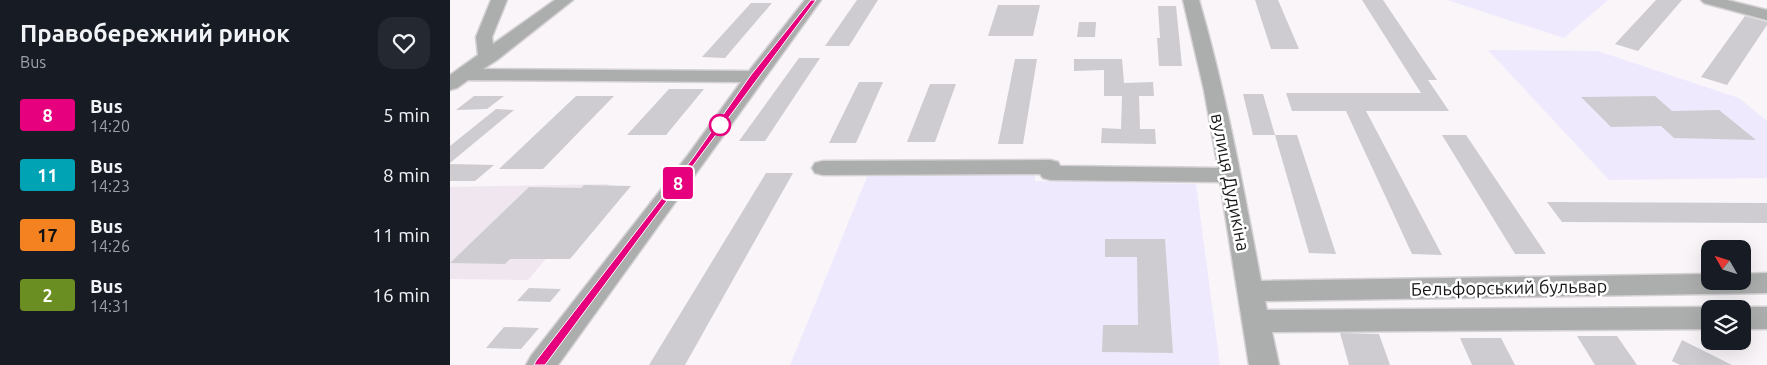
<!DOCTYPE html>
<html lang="en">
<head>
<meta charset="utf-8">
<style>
  body { margin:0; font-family:Ubuntu,sans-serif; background:#242831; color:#f1f3f6; height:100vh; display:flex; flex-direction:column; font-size:19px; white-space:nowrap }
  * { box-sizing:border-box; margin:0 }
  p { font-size:16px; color:#9ea1a6 }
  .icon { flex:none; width:28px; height:28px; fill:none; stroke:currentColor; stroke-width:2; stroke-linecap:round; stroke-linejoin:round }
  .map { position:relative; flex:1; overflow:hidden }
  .drawer { display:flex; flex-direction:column; background:#171b24; width:450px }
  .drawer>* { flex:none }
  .badge { padding:0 10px; border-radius:4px; font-size:18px; line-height:32px }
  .needle { width:32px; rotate:309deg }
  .controls { position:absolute; left:1251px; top:240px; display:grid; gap:10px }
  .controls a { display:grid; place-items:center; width:50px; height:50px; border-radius:10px; background:#171b24; box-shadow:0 5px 20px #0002; font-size:25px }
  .map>.badge { position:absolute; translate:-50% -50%; box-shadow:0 0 0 2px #fff }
  .round { display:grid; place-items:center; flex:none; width:52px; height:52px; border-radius:15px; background:#242831 }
  .overview { display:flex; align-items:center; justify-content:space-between; height:85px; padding:0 20px }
  h1 { font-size:24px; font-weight:700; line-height:38px }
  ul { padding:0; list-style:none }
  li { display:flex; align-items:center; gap:15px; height:60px; padding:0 20px }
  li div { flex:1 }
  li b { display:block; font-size:19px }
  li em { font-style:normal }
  li .badge { min-width:55px; font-weight:700; text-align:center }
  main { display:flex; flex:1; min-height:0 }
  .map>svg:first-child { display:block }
</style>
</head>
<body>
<main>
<section class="drawer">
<div class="overview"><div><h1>Правобережний ринок</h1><p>Bus</p></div><a class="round"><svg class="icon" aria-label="heart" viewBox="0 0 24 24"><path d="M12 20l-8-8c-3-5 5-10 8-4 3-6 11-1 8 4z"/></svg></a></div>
<ul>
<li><span class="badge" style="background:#e6007e;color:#fff">8</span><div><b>Bus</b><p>14:20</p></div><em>5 min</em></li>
<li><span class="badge" style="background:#00a3b4;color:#fff">11</span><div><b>Bus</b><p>14:23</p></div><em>8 min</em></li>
<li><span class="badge" style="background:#f58220;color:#111">17</span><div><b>Bus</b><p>14:26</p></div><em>11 min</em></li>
<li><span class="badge" style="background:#6b8e23;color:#fff">2</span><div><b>Bus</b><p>14:31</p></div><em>16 min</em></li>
</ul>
</section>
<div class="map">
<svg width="1317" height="365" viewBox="0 0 1317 365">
  <rect width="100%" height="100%" fill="#f9f5f9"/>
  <polygon fill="#f0e6f0" points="159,184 78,280 0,279 0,187"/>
  <g fill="#efe9fe">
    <polygon points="997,0 1158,0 1114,38"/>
    <polygon points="1038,50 1148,51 1289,98 1317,121 1317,178 1159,180"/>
    <polygon points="585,171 585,181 746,184 770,365 340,365 419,172"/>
  </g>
  <g fill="#ceccd0">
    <polygon points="407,0 428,0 399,46 375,46"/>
    <polygon points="805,0 828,0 849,49 821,49"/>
    <polygon points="912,0 933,0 987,80 978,80 999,111 916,111 992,255 962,254 896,111 842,111 836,93 971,93"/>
    <polygon points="1206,0 1232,0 1188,51 1165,44"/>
    <polygon points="301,3 322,3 275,58 252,57"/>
    <polygon points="548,5 590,5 583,36 538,36"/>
    <polygon points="708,6 726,6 732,66 709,66 707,38 710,38"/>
    <polygon points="1295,16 1317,22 1317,25 1277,85 1251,77"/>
    <polygon points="629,22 646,22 645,37 627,37"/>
    <polygon points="349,58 370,58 315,141 289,141"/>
    <polygon points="565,59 587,59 573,144 548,144"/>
    <polygon points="624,59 672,59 674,83 703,82 704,96 689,96 690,129 705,129 706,144 651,143 652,128 671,129 672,96 654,96 654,70 624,71"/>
    <polygon points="409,82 433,82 406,143 379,143"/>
    <polygon points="480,84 506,84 485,142 457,142"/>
    <polygon points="219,89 254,89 216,135 177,135"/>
    <polygon points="793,94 813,94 825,135 803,135"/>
    <polygon points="24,96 54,96 37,109 6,110"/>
    <polygon points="126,96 164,96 93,169 49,169"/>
    <polygon points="1205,96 1222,111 1269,110 1306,140 1224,138 1211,126 1161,127 1131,97"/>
    <polygon points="46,109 64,110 0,163 0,146"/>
    <polygon points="825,135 847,135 886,254 859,253"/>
    <polygon points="992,135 1016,135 1096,254 1065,254"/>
    <polygon points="0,164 44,165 25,181 0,181"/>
    <polygon points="316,173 343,173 235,365 199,365"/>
    <polygon points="134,185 181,186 120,259 60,259 55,264 0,263 79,187 131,188"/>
    <polygon points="1097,202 1317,203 1317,223 1112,222"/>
    <polygon points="655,239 715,239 723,353 652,352 653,325 688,325 687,257 655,257"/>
    <polygon points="79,288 111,289 100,302 67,301"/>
    <polygon points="54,327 89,328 71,349 36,348"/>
    <polygon points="890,333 929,334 940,365 899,365"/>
    <polygon points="1127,336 1167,336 1187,365 1145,365"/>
    <polygon points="1010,338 1051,338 1065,365 1022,365"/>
    <polygon points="1232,340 1282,365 1230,365 1222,361"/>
  </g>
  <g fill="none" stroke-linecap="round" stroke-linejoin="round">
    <g stroke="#d5d1d5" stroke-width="3">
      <g id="minor">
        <polygon points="41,0 57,0 42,37 43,44 105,0 123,0 47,60 33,69 299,71 355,0 371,0 108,365 76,365 81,356 238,155 291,82 18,80 7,88 0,90 0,75 28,55 26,37"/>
        <path d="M733 0H749C776 93 793 186 811 281L1260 274V281H1292V274L1317 273V293L815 301 817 310 1260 307 1265 309H1260V329L822 332 829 365H799L770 182 601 180 593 178 590 174 373 175 365 173 362 168 365 163 373 161 600 160 608 162 610 166 768 168 754 90Z"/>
        <polygon points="1251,0 1277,0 1317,10 1317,20 1254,3"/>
        <polygon points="1292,307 1317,307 1317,329 1292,329 1292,309 1287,309"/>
      </g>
    </g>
    <use href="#minor" fill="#abaeac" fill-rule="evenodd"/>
  </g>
  <polygon fill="#e6007e" stroke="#fff" points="361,0 366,0 95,365 84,365 86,361 243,158 301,75"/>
  <circle fill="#fff" stroke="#e6007e" stroke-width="2.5" cx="270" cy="125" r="10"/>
  <g text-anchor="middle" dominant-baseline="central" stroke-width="5" stroke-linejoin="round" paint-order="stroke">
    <g font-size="18" fill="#181718" stroke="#fff">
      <text transform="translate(781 182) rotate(79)">вулиця Дудикіна</text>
      <text transform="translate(1059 287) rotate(-1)">Бельфорський бульвар</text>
    </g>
  </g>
</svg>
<div class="controls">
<a><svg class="needle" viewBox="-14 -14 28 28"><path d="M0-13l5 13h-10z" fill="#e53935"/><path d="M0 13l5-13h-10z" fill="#9ea1a6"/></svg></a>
<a><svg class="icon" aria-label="layers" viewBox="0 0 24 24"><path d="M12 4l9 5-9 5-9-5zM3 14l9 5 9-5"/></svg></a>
</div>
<b class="badge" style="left:228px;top:183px;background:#e6007e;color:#fff">8</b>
</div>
</main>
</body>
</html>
